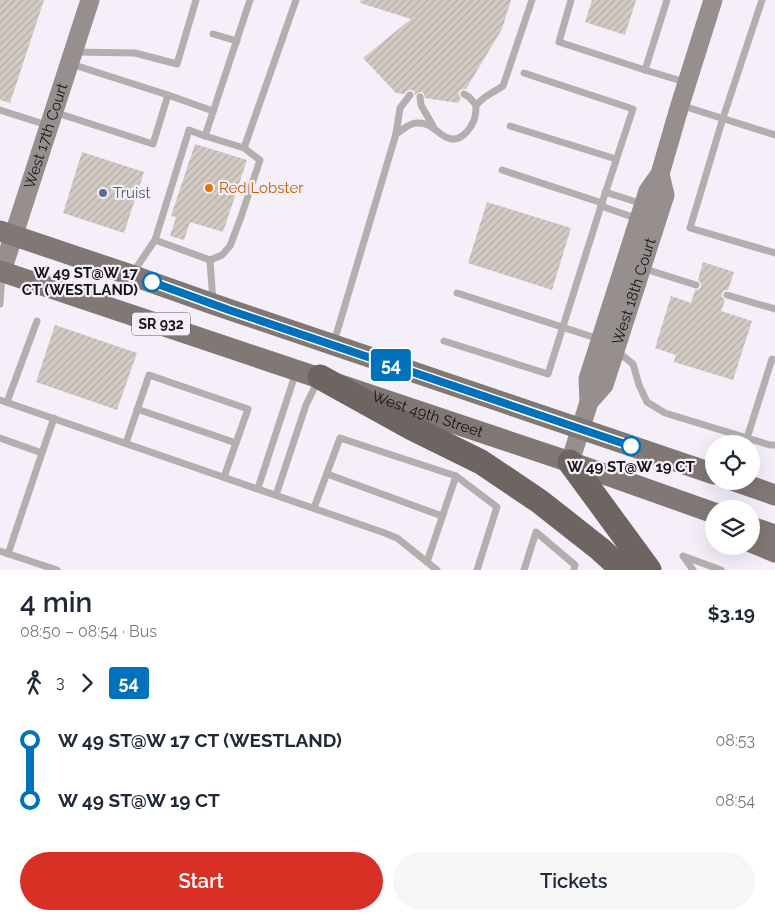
<!DOCTYPE html>
<html lang="en">
<head>
<meta charset="utf-8">
<style>
  body { margin:0; font-family:Raleway,sans-serif; background:#f6f6f7; color:#1f2937; height:100vh; display:flex; flex-direction:column; font-size:19px; white-space:nowrap }
  * { box-sizing:border-box; margin:0 }
  p { font-size:16px; color:#747a83 }
  .icon { flex:none; width:28px; height:28px; fill:none; stroke:currentColor; stroke-width:2; stroke-linecap:round; stroke-linejoin:round }
  .map { position:relative; height:570px; overflow:hidden }
  .sheet { display:flex; flex-direction:column; background:#fff; flex:1 }
  .sheet>* { flex:none }
  .badge { padding:0 10px; border-radius:4px; font-size:18px; line-height:32px }
  .fabs { position:absolute; left:705px; top:435px; display:grid; gap:10px }
  .fabs a { display:grid; place-items:center; width:55px; height:55px; border-radius:50%; background:#fff; box-shadow:0 5px 20px #0002; font-size:25px }
  .map>.badge { position:absolute; translate:-50% -50%; box-shadow:0 0 0 2px #fff }
  .legs { display:flex; align-items:center; gap:8px; height:55px; padding:0 20px; font-size:16px }
  .legs p { margin-inline-start:auto }
  .summary { display:flex; align-items:center; justify-content:space-between; height:85px; padding:0 20px }
  h1 { font-size:28px; font-weight:600; line-height:38px }
  .button { display:flex; gap:10px; margin-top:auto; padding:10px 20px }
  .button a { flex:1; height:58px; border-radius:30px; background:#d93025; color:#fff; font-size:20px; font-weight:600; line-height:58px; text-align:center }
  .button a+a { background:#f6f6f7; color:#1f2937 }
  ul { padding:0 20px; list-style:none }
  li { display:flex; align-items:center; gap:18px; height:60px; font-size:19px }
  li i { display:grid; place-items:center; width:8px; height:100%; margin:0 6px; background:currentColor }
  li i::after { content:''; width:12px; height:12px; margin:-6px; border:4px solid; border-radius:50%; background:#fff }
  li p { margin-inline-start:auto }
  li:first-child i { background:linear-gradient(#0000 50%,currentColor 0) }
  li:last-child i { background:linear-gradient(currentColor 50%,#0000 0) }
  .map>svg:first-child { display:block }
</style>
</head>
<body>
<div class="map">
<svg width="775" height="570" viewBox="0 0 775 570">
  <defs>
    <pattern id="building-hatch" width="6" height="6" patternUnits="userSpaceOnUse" patternTransform="scale(1.25)"><rect width="6" height="6" fill="#d2cac3"/><path d="M-1 1l2-2M0 6l6-6M5 7l2-2" fill="none" stroke="#b4ada7"/></pattern>
  </defs>
  <rect width="100%" height="100%" fill="#f5eff9"/>
  <g fill="url(#building-hatch)">
    <polygon points="0,0 44,0 10,103 0,100"/>
    <polygon points="361,0 511,0 502,29 466,89 462,89 459,92 459,96 461,98 458,103 425,98 424,94 422,92 417,93 415,95 414,91 411,90 408,90 404,94 396,93 363,58 411,19 360,3"/>
    <polygon points="592,0 636,0 625,35 585,22"/>
    <polygon points="195,144 247,160 223,232 190,222 184,240 170,236 176,217 171,216"/>
    <polygon points="82,152 144,172 124,233 63,213"/>
    <polygon points="487,202 571,228 552,290 468,263"/>
    <polygon points="703,262 734,272 728,290 725,290 722,293 722,297 725,300 721,311 752,321 733,380 674,362 676,355 655,348 671,296 691,303 695,290 698,290 701,287 701,283 698,280"/>
    <polygon points="55,325 137,353 117,410 36,382"/>
  </g>
  <g fill="none" stroke-linecap="round" stroke-linejoin="round">
    <g stroke="#b4afae" stroke-width="7">
      <polyline points="250,0 205,136 244,148 296,0"/>
      <polyline points="571,0 559,42 645,70 667,0"/>
      <polyline points="762,0 723,118 690,228 775,253"/>
      <polyline points="213,34 237,41"/>
      <polyline points="74,52 135,53 177,64 196,0"/>
      <polyline points="645,70 685,82"/>
      <polyline points="464,94 469,97 476,105"/>
      <polyline points="168,95 213,111"/>
      <polyline points="420,97 421,105 433,126"/>
      <polyline points="680,105 775,135"/>
      <polyline points="0,110 47,125"/>
      <polyline points="54,112 153,144 168,95 71,64"/>
      <polyline points="510,126 616,159"/>
      <path d="M396 134C402 130 410 123 416 123 433 122 435 133 448 138 460 143 470 130 474 120 476 115 476 110 476 105L485 97 503 86 532 0"/>
      <polyline points="502,170 602,203"/>
      <polyline points="605,192 643,204"/>
      <polyline points="601,206 638,219"/>
      <polyline points="155,240 210,260 222,255 230,246 241,217 260,160 244,148"/>
      <polyline points="210,260 213,302"/>
      <polyline points="642,268 696,285"/>
      <polyline points="132,274 155,240 189,130 205,136"/>
      <polyline points="457,293 599,339"/>
      <polyline points="727,295 775,309"/>
      <polyline points="0,304 2,275"/>
      <polyline points="444,341 548,374 601,206 633,109 524,73"/>
      <polyline points="334,342 396,134 400,108 410,95"/>
      <polyline points="616,353 623,356 633,364 639,385 647,402 665,413 770,445 775,445"/>
      <polyline points="0,400 382,532 397,538 437,570"/>
      <polyline points="7,402 37,321"/>
      <polyline points="137,409 236,443"/>
      <polyline points="0,438 42,453 8,554"/>
      <polyline points="747,438 772,359"/>
      <polyline points="126,443 149,375 248,409 224,477"/>
      <polyline points="42,453 54,418"/>
      <polyline points="327,474 442,516"/>
      <polyline points="258,488 296,372"/>
      <polyline points="276,495 306,405 318,380"/>
      <polyline points="314,508 340,438 456,476 497,507 477,570"/>
      <polyline points="0,551 57,570"/>
      <polyline points="427,562 456,476"/>
      <polyline points="524,570 536,532 575,565 574,570"/>
      <polyline points="693,570 683,556 721,570"/>
    </g>
    <g stroke="#968f8d" stroke-width="19">
      <path id="s1" d="M2 271 90 0"/>
      <path id="s2" d="M589 402 604 385 665 195 660 174"/>
      <polyline points="570,462 589,402 588,379 648,191 660,174 680,105 713,0"/>
    </g>
    <g stroke="#817875" stroke-width="21">
      <polyline points="0,231 131,275 213,304 714,474"/>
      <path id="s3" d="M0 271 570 462 714 513"/>
      <polyline points="735,481 775,495"/>
      <polyline points="751,527 775,535"/>
      <polyline points="751,542 775,552"/>
    </g>
    <g stroke="#6e6461" stroke-width="25">
      <polyline points="320,377 412,428 481,462 539,501 600,549 623,570"/>
      <polyline points="570,462 649,570"/>
    </g>
  </g>
  <g fill="none" stroke-linecap="round" stroke-linejoin="round">
    <g stroke="#fff" stroke-width="11">
      <polyline id="line-1" points="152,282 229,310 631,446"/>
    </g>
    <use href="#line-1" stroke="#0072bc" stroke-width="8"/>
  </g>
  <circle fill="#e8710a" stroke="#f5eff9" stroke-width="2" cx="209" cy="188" r="5"/>
  <circle fill="#5c6f8a" stroke="#f5eff9" stroke-width="2" cx="103" cy="193" r="5"/>
  <g fill="#fff" stroke="#0072bc" stroke-width="2.5">
    <circle cx="152" cy="282" r="9"/>
    <circle cx="631" cy="446" r="9"/>
  </g>
  <g text-anchor="middle" dominant-baseline="central" stroke-width="4.5" stroke-linejoin="round" paint-order="stroke">
    <rect fill="#f5eff9" stroke="#59565b" stroke-width="1" x="132" y="312.5" width="58" height="23" rx="4"/>
    <g font-size="14" font-weight="bold" fill="#161417">
      <text x="161" y="324">SR 932</text>
    </g>
    <g font-size="15" fill="#161417" stroke="#f5eff9">
      <text stroke="none"><textPath href="#s1" startOffset="142">West 17th Court</textPath></text>
      <text stroke="none"><textPath href="#s2" startOffset="121">West 18th Court</textPath></text>
      <text stroke="none"><textPath href="#s3" startOffset="451">West 49th Street</textPath></text>
    </g>
    <g font-size="15" fill="#c56008" stroke="#f5eff9" text-anchor="start">
      <text x="219" y="188">Red Lobster</text>
    </g>
    <g font-size="15" fill="#4e5e75" stroke="#f5eff9" text-anchor="start">
      <text x="113" y="193">Truist</text>
    </g>
    <g font-size="15" font-weight="bold" fill="#161417" stroke="#f5eff9" text-anchor="end">
      <text x="138" y="273">W 49 ST@W 17<tspan x="138" dy="17">CT (WESTLAND)</tspan></text>
      <text x="631" y="467" text-anchor="middle">W 49 ST@W 19 CT</text>
    </g>
  </g>
</svg>
<div class="fabs">
<a><svg class="icon" aria-label="locate" viewBox="0 0 24 24"><circle cx="12" cy="12" r="6"/><path d="M12 2v4M12 18v4M2 12h4M18 12h4"/></svg></a>
<a><svg class="icon" aria-label="layers" viewBox="0 0 24 24"><path d="M12 4l9 5-9 5-9-5zM3 14l9 5 9-5"/></svg></a>
</div>
<b class="badge" style="left:391px;top:365px;background:#0072bc;color:#fff">54</b>
</div>
<section class="sheet">
<div class="summary"><div><h1>4 min</h1><p>08:50 – 08:54 · Bus</p></div><b>$3.19</b></div>
<div class="legs"><svg class="icon" aria-label="walk" viewBox="0 0 24 24"><circle cx="13" cy="4" r="2"/><path d="M13 8l-2 6 4 7M11 14l-3 7M7 12l3-4h3l4 4"/></svg>3<svg class="icon" aria-label="forward" viewBox="0 0 24 24"><path d="M9 5l7 7-7 7"/></svg><b class="badge" style="background:#0072bc;color:#fff">54</b></div>
<ul>
<li><i style="color:#0072bc"></i><b>W 49 ST@W 17 CT (WESTLAND)</b><p>08:53</p></li>
<li><i style="color:#0072bc"></i><b>W 49 ST@W 19 CT</b><p>08:54</p></li>
</ul>
<div class="button"><a>Start</a><a>Tickets</a></div>
</section>
</body>
</html>
